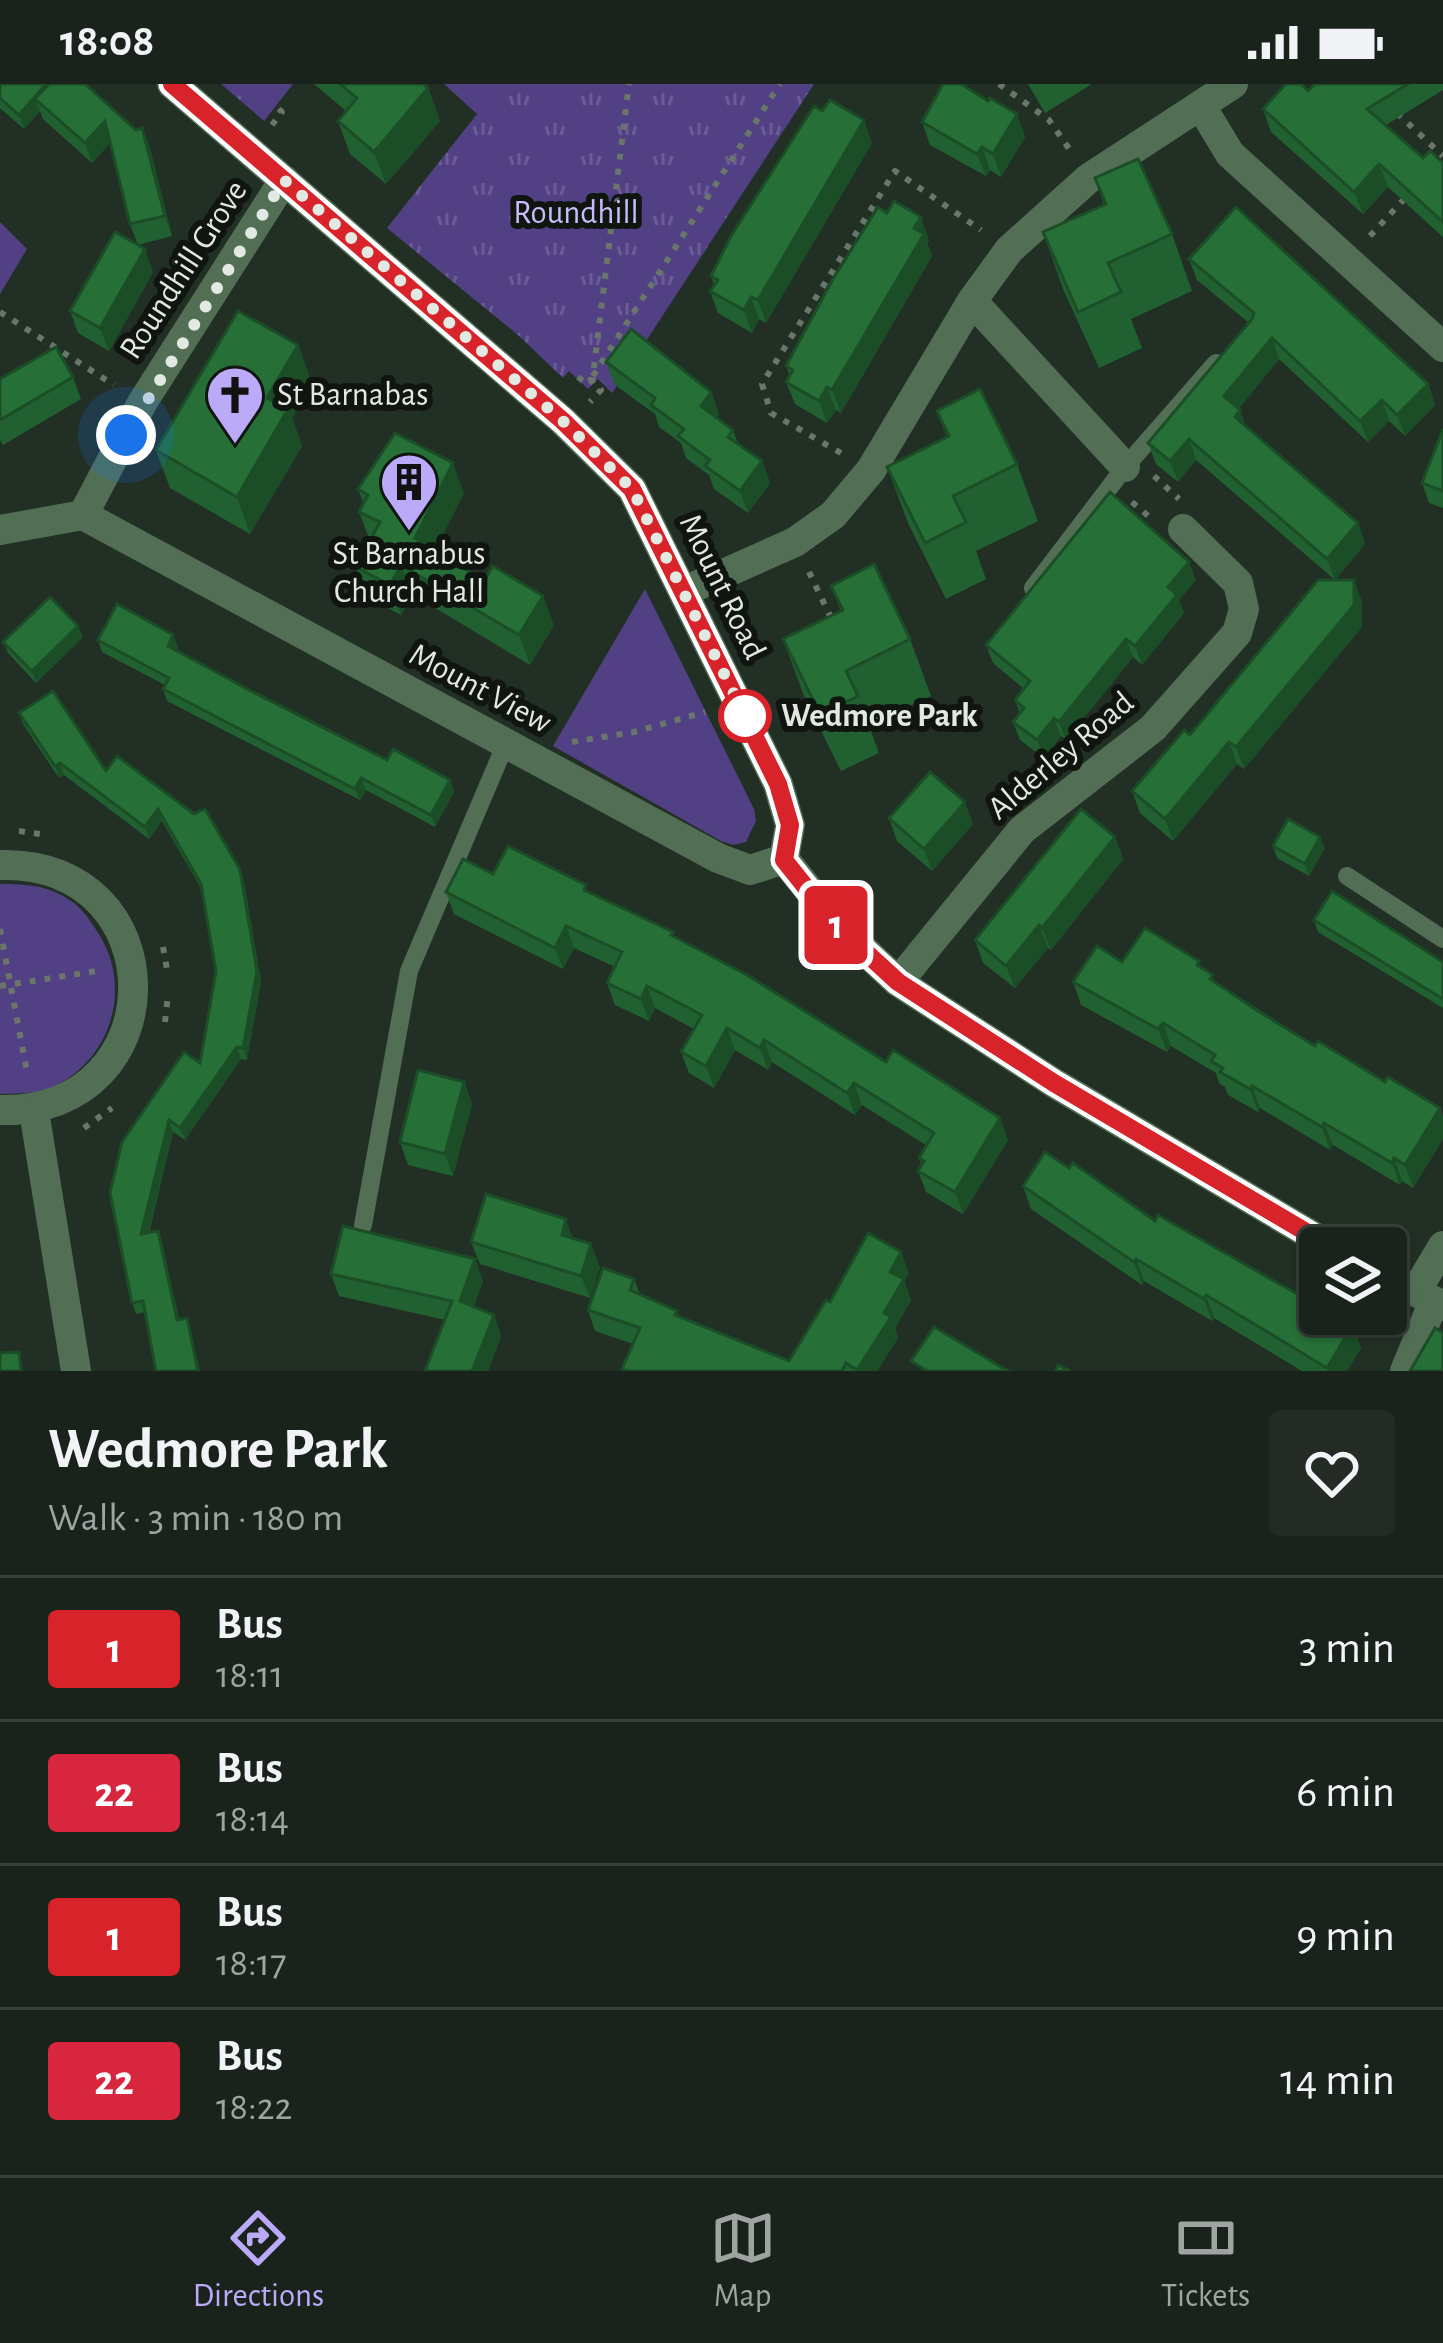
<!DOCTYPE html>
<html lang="en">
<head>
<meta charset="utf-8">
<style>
  body { margin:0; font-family:"Alegreya Sans",sans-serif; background:#232b24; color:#f1f3f6; height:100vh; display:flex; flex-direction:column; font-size:45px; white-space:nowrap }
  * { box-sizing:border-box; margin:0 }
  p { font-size:39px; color:#9fa4a3 }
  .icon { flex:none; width:66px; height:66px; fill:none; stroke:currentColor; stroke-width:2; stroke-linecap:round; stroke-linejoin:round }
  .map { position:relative; height:1287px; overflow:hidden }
  .drawer { display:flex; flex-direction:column; background:#1a231b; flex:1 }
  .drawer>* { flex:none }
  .badge { padding:0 24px; border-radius:9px; font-size:42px; line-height:78px }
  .controls { position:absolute; left:1299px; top:1143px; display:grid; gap:24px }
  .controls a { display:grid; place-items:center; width:108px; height:108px; border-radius:12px; background:#1a231b; box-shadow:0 3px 9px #0004,0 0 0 3px #38403a; font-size:60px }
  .you { position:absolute; width:60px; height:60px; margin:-30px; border:9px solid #fff; border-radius:50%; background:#1a73e8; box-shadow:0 0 0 18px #1a73e833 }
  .map>.badge { position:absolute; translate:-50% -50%; box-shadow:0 0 0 6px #fff }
  .round { display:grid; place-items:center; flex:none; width:126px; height:126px; border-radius:12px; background:#232b24 }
  .summary { display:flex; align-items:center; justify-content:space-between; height:204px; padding:0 48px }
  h1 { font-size:57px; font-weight:600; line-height:90px }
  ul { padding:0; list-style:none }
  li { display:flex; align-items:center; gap:36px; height:144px; padding:0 48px; border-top:3px solid #38403a }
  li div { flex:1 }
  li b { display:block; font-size:45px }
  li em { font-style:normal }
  li .badge { min-width:132px; font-weight:700; text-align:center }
  .status { display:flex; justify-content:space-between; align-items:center; height:84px; padding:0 60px; background:#1a231b; direction:ltr }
  .status svg { height:33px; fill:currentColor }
  .tabs { display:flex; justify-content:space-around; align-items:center; height:168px; border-top:3px solid #38403a; background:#1a231b; font-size:33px; color:#9fa4a3 }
  .tabs a { display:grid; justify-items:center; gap:6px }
  .tabs .current { color:#baaaf7 }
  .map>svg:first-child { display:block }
</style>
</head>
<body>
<div class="status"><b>18:08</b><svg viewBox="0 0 49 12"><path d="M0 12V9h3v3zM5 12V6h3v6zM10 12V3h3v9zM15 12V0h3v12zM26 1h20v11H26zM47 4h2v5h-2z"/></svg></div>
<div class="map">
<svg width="1443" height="1287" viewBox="0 0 1443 1287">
  <defs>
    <pattern id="park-tufts" width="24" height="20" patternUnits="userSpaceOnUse" patternTransform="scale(3)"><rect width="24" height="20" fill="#524085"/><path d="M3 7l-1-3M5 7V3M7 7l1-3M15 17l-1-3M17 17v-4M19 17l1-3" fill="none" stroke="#6b5c96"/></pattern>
  </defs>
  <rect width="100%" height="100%" fill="#222f24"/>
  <g fill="#524085">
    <polygon points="0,138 27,165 0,210"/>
    <polygon points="645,505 754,725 756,737 746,758 733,761 721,757 553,662"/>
    <path d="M0 800C23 800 43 801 63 812 81 821 90 836 100 852 132 905 111 974 55 1002 38 1010 19 1009 0 1010Z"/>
  </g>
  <g fill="url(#park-tufts)">
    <polygon points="221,0 293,0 264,37"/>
    <polygon points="444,0 814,0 612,309 598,295 588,305 569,287 563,294 518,251 387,144 477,30"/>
  </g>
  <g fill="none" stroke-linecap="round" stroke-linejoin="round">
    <g stroke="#6a756b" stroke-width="6" stroke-dasharray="6 9" stroke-linecap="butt">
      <polyline points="999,0 1049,36 1070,66"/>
      <polyline points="1397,29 1443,72"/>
      <polyline points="272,41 282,28 276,22"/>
      <polyline points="1370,152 1406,113"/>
      <polyline points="0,228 114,301"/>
      <polyline points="593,292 780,0"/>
      <polyline points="578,293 587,300 590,296 601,306 590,318"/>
      <polyline points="592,299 629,0"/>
      <polyline points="841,369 771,329 762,300 895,87 981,146"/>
      <polyline points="1154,392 1179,415"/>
      <polyline points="1132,418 1154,437"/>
      <polyline points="809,488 832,536"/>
      <polyline points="572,658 634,648 705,628"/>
      <polyline points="19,747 47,751"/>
      <polyline points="0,845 27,988"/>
      <polyline points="163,863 168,891"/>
      <polyline points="0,902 97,887"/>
      <polyline points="165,938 168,910"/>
      <polyline points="84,1044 112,1024"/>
    </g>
    <g stroke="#526f56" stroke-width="18">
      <polyline points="1033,504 1125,383 1216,279"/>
      <polyline points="1347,792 1443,855"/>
      <polyline points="363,1141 409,887 506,659"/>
    </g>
    <g stroke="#526f56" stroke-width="30">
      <polyline points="172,0 563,337 632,405 778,700 790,741 784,775 837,841 898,898 1054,999 1333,1164"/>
      <polyline points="1201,22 1230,70 1443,263"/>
      <polyline points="972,217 1125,383"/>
      <polyline points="83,431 718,774 750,786 784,775"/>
      <polyline points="0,446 83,431 142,319 284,96"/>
      <polyline points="685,507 795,458 833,431 871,386 972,217 1009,166 1089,94 1233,0"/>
      <path d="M0 781C177 776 178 1030 0 1026"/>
      <polyline points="898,898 1022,746 1153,644 1237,549 1244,525 1238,499 1183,445"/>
      <polyline points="34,1027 76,1287"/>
      <polyline points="1386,1192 1443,1222"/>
      <polyline points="1416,1207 1443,1162"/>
      <polyline points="1405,1287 1434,1217"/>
    </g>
  </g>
  <g fill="#216030">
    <polygon points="0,0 136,46 142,44 150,64 172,152 138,161 130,140 110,59 92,79 43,35 40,27 24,45 0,24"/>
    <polygon points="314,0 423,0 428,4 440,37 386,100 350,70 338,37 346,27"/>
    <polygon points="1028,0 1092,0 1045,29"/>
    <polygon points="1315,0 1443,0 1443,6 1386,41 1423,74 1443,79 1443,153 1388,103 1363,130 1271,48 1263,25 1308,7"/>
    <polygon points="988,17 1017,30 1025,53 1001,93 990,86 986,92 930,61 922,38"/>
    <polygon points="872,59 766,239 759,235 752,249 718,229 710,207 714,201 711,192"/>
    <polygon points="1095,94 1172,150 1192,207 1131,235 1142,264 1099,284 1063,205 1043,148 1104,121"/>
    <polygon points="929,156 927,159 932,172 841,329 836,326 827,339 795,320 786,298 790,292 786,282"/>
    <polygon points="1189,175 1428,300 1435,321 1405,352 1389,337 1368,358 1279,275 1238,325 1246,343 1358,439 1365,460 1335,496 1354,496 1362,518 1362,543 1244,685 1237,680 1173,757 1140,729 1132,707 1190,651 1335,496 1196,376 1178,398 1156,380 1148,359 1249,239 1197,196"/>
    <polygon points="153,188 109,267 78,249 70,227"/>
    <polygon points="298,261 312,299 292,334 302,362 250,450 170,404 156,366"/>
    <polygon points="606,278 711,308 719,330 717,333 733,346 738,360 762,377 770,399 748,429 714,405 709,391 686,374 681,359 659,343 655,330 615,301"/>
    <polygon points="73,293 81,315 3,361 0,356 0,295"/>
    <polygon points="937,327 1017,380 1038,437 976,467 986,495 946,515 908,439 887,383 947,353"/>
    <polygon points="1443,345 1443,424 1429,419 1422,399"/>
    <polygon points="358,405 464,409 435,466 554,541 530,581 412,510 401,531 367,513 356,483 370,457 359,428 364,420"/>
    <polygon points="1196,496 1179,516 1184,529 1142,581 1133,573 1066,656 1061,652 1044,674 1020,656 1013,638 1020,630 1015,616 1024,605 993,579 986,561"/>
    <polygon points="831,502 910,555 931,612 869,642 879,669 841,687 804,612 783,555 841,527"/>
    <polygon points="78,542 83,553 36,599 8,569 3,558"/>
    <polygon points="173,551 178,563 176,566 249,606 387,676 450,696 454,708 435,743 366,706 360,716 167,617 163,605 165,601 102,568 98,556"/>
    <polygon points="19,629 106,687 240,786 244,798 261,898 247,976 241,975 185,1056 173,1048 149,1149 158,1147 179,1235 187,1234 200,1287 156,1287 145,1228 136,1230 132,1219 110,1109 200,979 216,887 202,806 162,737 149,755 64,691 59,694 23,640"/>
    <polygon points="889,734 973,740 932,787 897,757"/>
    <polygon points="1115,753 1123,775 1051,866 1048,864 1015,904 983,879 975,856"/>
    <polygon points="1273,762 1325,764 1309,792 1277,774"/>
    <polygon points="493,790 589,809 675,853 886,978 1000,1034 1008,1056 963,1130 926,1108 918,1087 922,1082 919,1074 926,1061 862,1021 855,1031 772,978 768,986 735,966 714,1004 689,989 681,968 694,945 655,924 649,937 615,921 607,899 615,883 574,864 563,885 454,830 446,808"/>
    <polygon points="1314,836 1443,878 1443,924 1318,848"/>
    <polygon points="1122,878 1202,884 1216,898 1315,962 1440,1024 1443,1033 1443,1055 1413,1104 1402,1097 1400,1101 1333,1061 1330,1066 1260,1024 1258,1028 1228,1011 1225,1003 1219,999 1216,989 1171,962 1167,968 1081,921 1073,898"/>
    <polygon points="464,998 472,1020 453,1092 408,1081 400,1058"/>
    <polygon points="1023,1102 1155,1137 1352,1242 1361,1264 1347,1287 1302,1287 1214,1234 1212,1237 1144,1197 1142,1201 1031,1125"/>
    <polygon points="573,1155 600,1183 590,1214 480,1180 471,1158"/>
    <polygon points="475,1175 483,1197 474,1222 494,1231 501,1252 488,1287 425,1287 445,1236 339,1212 331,1190"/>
    <polygon points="909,1189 904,1197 911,1216 895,1244 898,1254 877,1287 623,1287 622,1285 633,1260 595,1247 588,1226 634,1195 640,1211 677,1227 678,1232 789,1277 830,1218"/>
  </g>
  <g fill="#1b4e27">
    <polygon points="46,0 49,0 35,15 40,27 24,45 19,31"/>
    <polygon points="428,4 440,37 386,100 374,68"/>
    <polygon points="1017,30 1025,53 1001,93 993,70"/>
    <polygon points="864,36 872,59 766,239 758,216"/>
    <polygon points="105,37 112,57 92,79 85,59"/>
    <polygon points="142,44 150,64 172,152 165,132"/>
    <polygon points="982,63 990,86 986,92 977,70"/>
    <polygon points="1379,80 1388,103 1363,130 1354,108"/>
    <polygon points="921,133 929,156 927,159 932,172 841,329 832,306"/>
    <polygon points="145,165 153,188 109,267 100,244"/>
    <polygon points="751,213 759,235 752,249 744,226"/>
    <polygon points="1272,254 1279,275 1232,333 1224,312"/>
    <polygon points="298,261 312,299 292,334 302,362 250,450 237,413 267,314"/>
    <polygon points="1428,300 1435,321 1405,352 1397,331"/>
    <polygon points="827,303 836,326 827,339 819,317"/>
    <polygon points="711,308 719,330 709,344 701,322"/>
    <polygon points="1382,316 1389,337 1368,358 1360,337"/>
    <polygon points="1240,326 1248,347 1235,333"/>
    <polygon points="1189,355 1196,376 1178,398 1170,377"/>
    <polygon points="762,377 770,399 748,429 740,407"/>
    <polygon points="453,379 464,409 426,484 415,454"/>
    <polygon points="1358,439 1365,460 1335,496 1327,475"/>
    <polygon points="1189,478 1196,496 1179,516 1184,529 1142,581 1135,562 1168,503"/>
    <polygon points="401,481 412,510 401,531 390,501"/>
    <polygon points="1354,496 1362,518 1362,543 1244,685 1236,663"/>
    <polygon points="543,512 554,541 530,581 519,551"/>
    <polygon points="78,542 83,553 36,599 32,587"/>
    <polygon points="173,551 178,563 172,573 168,562"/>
    <polygon points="1126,555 1133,573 1066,656 1059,638"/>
    <polygon points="1054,634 1061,652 1044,674 1037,656"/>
    <polygon points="1229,658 1237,680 1173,757 1165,735"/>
    <polygon points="60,679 64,691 59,694 55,682"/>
    <polygon points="361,694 366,706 360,716 355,705"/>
    <polygon points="450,696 454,708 435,743 431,731"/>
    <polygon points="965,718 973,740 932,787 924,765"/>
    <polygon points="158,725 162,737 149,755 145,743"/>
    <polygon points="1115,753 1123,775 1051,866 1042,844"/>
    <polygon points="1320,753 1325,764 1309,792 1305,780"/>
    <polygon points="240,786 244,798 261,898 247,976 243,964"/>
    <polygon points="1039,841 1048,864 1015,904 1006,882"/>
    <polygon points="566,842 574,864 563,885 555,864"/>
    <polygon points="647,902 655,924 649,937 641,915"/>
    <polygon points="1163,939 1171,962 1167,968 1158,945"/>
    <polygon points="727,944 735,966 714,1004 706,982"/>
    <polygon points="764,956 772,978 768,986 760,964"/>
    <polygon points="237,963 241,975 185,1056 180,1044"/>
    <polygon points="464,998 472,1020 453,1092 445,1070"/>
    <polygon points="854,999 862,1021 855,1031 847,1009"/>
    <polygon points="1252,1002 1260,1024 1258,1028 1250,1005"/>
    <polygon points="1440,1024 1443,1033 1443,1055 1413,1104 1405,1081"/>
    <polygon points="1000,1034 1008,1056 963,1130 955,1108"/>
    <polygon points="169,1036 173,1048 145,1162 141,1150"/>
    <polygon points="1324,1039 1333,1061 1330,1066 1322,1043"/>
    <polygon points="1394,1074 1402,1097 1400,1101 1392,1079"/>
    <polygon points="566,1135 574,1158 562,1151"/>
    <polygon points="158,1147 162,1158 182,1247 177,1236"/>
    <polygon points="591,1160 600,1183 590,1214 581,1192"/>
    <polygon points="901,1168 909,1189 904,1197 911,1216 895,1244 898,1254 877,1287 858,1287 884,1229 890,1188"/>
    <polygon points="475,1175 483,1197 468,1238 460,1217"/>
    <polygon points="1136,1175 1144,1197 1142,1201 1134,1178"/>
    <polygon points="1206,1211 1214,1234 1212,1237 1204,1215"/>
    <polygon points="494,1231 501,1252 488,1287 472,1287"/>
    <polygon points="1352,1242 1361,1264 1347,1287 1328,1287 1327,1284"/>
  </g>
  <g fill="#267038" stroke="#1b4e27" stroke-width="3">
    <polygon points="0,0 46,0 19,31 0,14"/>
    <polygon points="49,0 85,0 136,46 142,44 165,132 130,140 105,37 85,59 35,15"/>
    <polygon points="340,0 423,0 428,4 374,68 338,37 357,14"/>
    <polygon points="943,0 961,0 988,17 990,14 1017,30 993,70 982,63 977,70 922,38"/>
    <polygon points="1286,0 1301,0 1308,7 1315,0 1408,0 1367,25 1423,74 1430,67 1443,79 1443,138 1379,80 1354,108 1263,25"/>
    <polygon points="830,16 864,36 758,216 751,213 744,226 710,207 718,196 711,192 731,152 814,22 822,27"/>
    <polygon points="1138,75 1172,150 1108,179 1121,208 1078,228 1043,148 1106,120 1095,94"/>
    <polygon points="894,117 921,133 914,144 924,150 832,306 827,303 819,317 786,298 793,286 786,282 833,195 878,123 887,129"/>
    <polygon points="1236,123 1428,300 1397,331 1382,316 1360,337 1272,254 1224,312 1240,326 1235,333 1358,439 1327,475 1189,355 1170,377 1148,359 1252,235 1254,229 1189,175"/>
    <polygon points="115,148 145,165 100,244 70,227"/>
    <polygon points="238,227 298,261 267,314 288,325 237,413 156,366"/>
    <polygon points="631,245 711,308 701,322 733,346 728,353 762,377 740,407 705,382 710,376 678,352 684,345 651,321 655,314 606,278"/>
    <polygon points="56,263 73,293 0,336 0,295"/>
    <polygon points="980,305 1017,380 953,412 966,438 925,459 887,383 949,352 937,327"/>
    <polygon points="1443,345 1443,407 1422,399"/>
    <polygon points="395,349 453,379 415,454 484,497 493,482 543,512 519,551 401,481 390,501 356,483 380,438 359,428 368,411 358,405"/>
    <polygon points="1110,408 1189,478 1168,503 1177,511 1135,562 1126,555 1059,638 1054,634 1037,656 1013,638 1024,624 1015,616 1030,597 986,561"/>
    <polygon points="874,480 910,555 846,587 858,612 820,630 783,555 843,526 831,502"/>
    <polygon points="1318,496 1354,496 1354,521 1236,663 1229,658 1165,735 1132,707 1184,646 1190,651"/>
    <polygon points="50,513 78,542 32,587 3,558"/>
    <polygon points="117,520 173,551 168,562 249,606 387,676 393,665 450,696 431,731 361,694 355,705 163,605 169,594 98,556"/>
    <polygon points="53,607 106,687 117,672 194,730 205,725 240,786 257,887 243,964 237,963 180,1044 169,1036 141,1150 158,1147 177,1236 187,1234 198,1287 156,1287 143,1217 132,1219 110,1109 122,1058 184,968 200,979 216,887 201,800 158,725 145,743 60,679 55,682 19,629"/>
    <polygon points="930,688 965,718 924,765 889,734"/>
    <polygon points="1081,725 1115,753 1042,844 1039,841 1006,882 975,856"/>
    <polygon points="1288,735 1320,753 1305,780 1273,762"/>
    <polygon points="508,762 586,801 584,806 673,848 671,851 747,891 886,978 893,966 1000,1034 955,1108 918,1087 924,1077 919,1074 934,1049 854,999 847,1009 764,956 760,964 727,944 706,982 681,968 702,931 647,902 641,915 607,899 622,868 566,842 555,864 446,808 463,775 493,790"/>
    <polygon points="1332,807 1443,878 1443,915 1314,836"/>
    <polygon points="1145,844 1199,877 1197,881 1213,891 1210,895 1258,927 1315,962 1318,957 1385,998 1388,993 1440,1024 1405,1081 1394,1074 1392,1079 1324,1039 1322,1043 1252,1002 1250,1005 1220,988 1223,984 1211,977 1215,971 1163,939 1158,945 1073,898 1097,862 1122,878"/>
    <polygon points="418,986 464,998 445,1070 400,1058"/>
    <polygon points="1045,1068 1069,1084 1073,1079 1155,1137 1158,1131 1320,1223 1320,1230 1332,1230 1352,1242 1327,1284 1206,1211 1204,1215 1136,1175 1134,1178 1023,1102"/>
    <polygon points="486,1110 566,1135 562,1151 591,1160 581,1192 471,1158"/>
    <polygon points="343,1142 475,1175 460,1217 494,1231 472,1287 425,1287 452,1217 331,1190"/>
    <polygon points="868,1149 901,1168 890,1188 904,1195 884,1229 891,1233 857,1286 846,1279 842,1287 628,1287 622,1285 640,1244 588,1226 603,1184 634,1195 630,1206 677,1227 675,1231 789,1277 826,1216 830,1218"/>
    <polygon points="934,1243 1008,1287 927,1287 911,1277"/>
    <polygon points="1435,1244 1443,1249 1443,1287 1410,1287"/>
    <polygon points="19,1268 21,1287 0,1287 0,1269"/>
    <polygon points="1058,1281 1070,1287 1055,1287"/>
  </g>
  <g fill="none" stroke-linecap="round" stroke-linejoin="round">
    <g stroke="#fff" stroke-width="27">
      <polyline id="line" points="172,0 563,337 632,405 778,700 790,741 784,776 836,841 898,898 1054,999 1333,1164"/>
    </g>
    <use href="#line" stroke="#d8232a" stroke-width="18"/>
    <polyline stroke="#e1e9e2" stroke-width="12" stroke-dasharray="0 21.6" points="126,351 284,96 563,337 632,405 745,632"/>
  </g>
  <defs>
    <g id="church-pin" transform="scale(3)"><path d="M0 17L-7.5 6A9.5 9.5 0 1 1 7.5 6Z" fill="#baaaf7" stroke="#101510"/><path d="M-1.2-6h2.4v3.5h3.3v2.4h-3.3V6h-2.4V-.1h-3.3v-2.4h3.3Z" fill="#111"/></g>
    <g id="building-pin" transform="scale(3)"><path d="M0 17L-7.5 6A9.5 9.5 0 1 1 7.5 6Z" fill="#baaaf7" stroke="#101510"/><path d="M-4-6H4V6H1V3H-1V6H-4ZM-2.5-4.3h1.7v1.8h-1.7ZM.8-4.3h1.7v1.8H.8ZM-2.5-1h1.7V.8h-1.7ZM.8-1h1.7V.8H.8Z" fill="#111"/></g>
  </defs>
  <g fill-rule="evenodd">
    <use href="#church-pin" x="235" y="311"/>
    <use href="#building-pin" x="409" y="398"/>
  </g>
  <circle fill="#fff" stroke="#d8232a" stroke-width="6" cx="745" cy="632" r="24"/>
  <g text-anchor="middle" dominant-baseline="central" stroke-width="12" stroke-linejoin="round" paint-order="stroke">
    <g font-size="33" fill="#c8bcfa" stroke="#101510">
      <text x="576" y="129">Roundhill</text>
    </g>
    <g font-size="33" fill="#e1e9e2" stroke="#101510">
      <text transform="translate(184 186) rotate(-57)">Roundhill Grove</text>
      <text transform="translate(722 503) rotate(64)">Mount Road</text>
      <text transform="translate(480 605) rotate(28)">Mount View</text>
      <text transform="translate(1061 672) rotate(-40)">Alderley Road</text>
    </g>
    <g font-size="33" fill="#e1e9e2" stroke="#101510" text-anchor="start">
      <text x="277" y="311">St Barnabas</text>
      <text x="409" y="470" text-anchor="middle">St Barnabus<tspan x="409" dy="38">Church Hall</tspan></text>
    </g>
    <g font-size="33" font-weight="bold" fill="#e1e9e2" stroke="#101510" text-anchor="start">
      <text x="781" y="632">Wedmore Park</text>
    </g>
  </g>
</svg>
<div class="controls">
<a><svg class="icon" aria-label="layers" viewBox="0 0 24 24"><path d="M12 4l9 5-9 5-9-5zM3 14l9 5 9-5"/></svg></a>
</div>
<div class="you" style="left:126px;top:351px"></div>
<b class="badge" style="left:836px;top:841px;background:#d8232a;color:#fff">1</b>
</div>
<section class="drawer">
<div class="summary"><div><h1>Wedmore Park</h1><p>Walk · 3 min · 180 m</p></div><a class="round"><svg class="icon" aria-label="heart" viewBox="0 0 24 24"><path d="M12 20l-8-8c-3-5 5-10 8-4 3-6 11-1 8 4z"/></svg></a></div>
<ul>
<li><span class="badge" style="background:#d8232a;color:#fff">1</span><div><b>Bus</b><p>18:11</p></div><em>3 min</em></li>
<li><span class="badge" style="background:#d7263d;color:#fff">22</span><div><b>Bus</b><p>18:14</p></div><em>6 min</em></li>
<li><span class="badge" style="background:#d8232a;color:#fff">1</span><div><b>Bus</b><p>18:17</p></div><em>9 min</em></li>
<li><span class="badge" style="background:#d7263d;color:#fff">22</span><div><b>Bus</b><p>18:22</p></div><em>14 min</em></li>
</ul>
</section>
<nav class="tabs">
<a class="current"><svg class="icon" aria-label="directions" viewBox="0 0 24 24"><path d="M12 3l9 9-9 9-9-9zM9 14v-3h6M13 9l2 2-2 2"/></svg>Directions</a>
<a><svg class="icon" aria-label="map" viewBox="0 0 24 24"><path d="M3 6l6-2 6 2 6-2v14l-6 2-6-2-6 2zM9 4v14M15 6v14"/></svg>Map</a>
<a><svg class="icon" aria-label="tickets" viewBox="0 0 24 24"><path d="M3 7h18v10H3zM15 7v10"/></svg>Tickets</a>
</nav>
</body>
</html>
